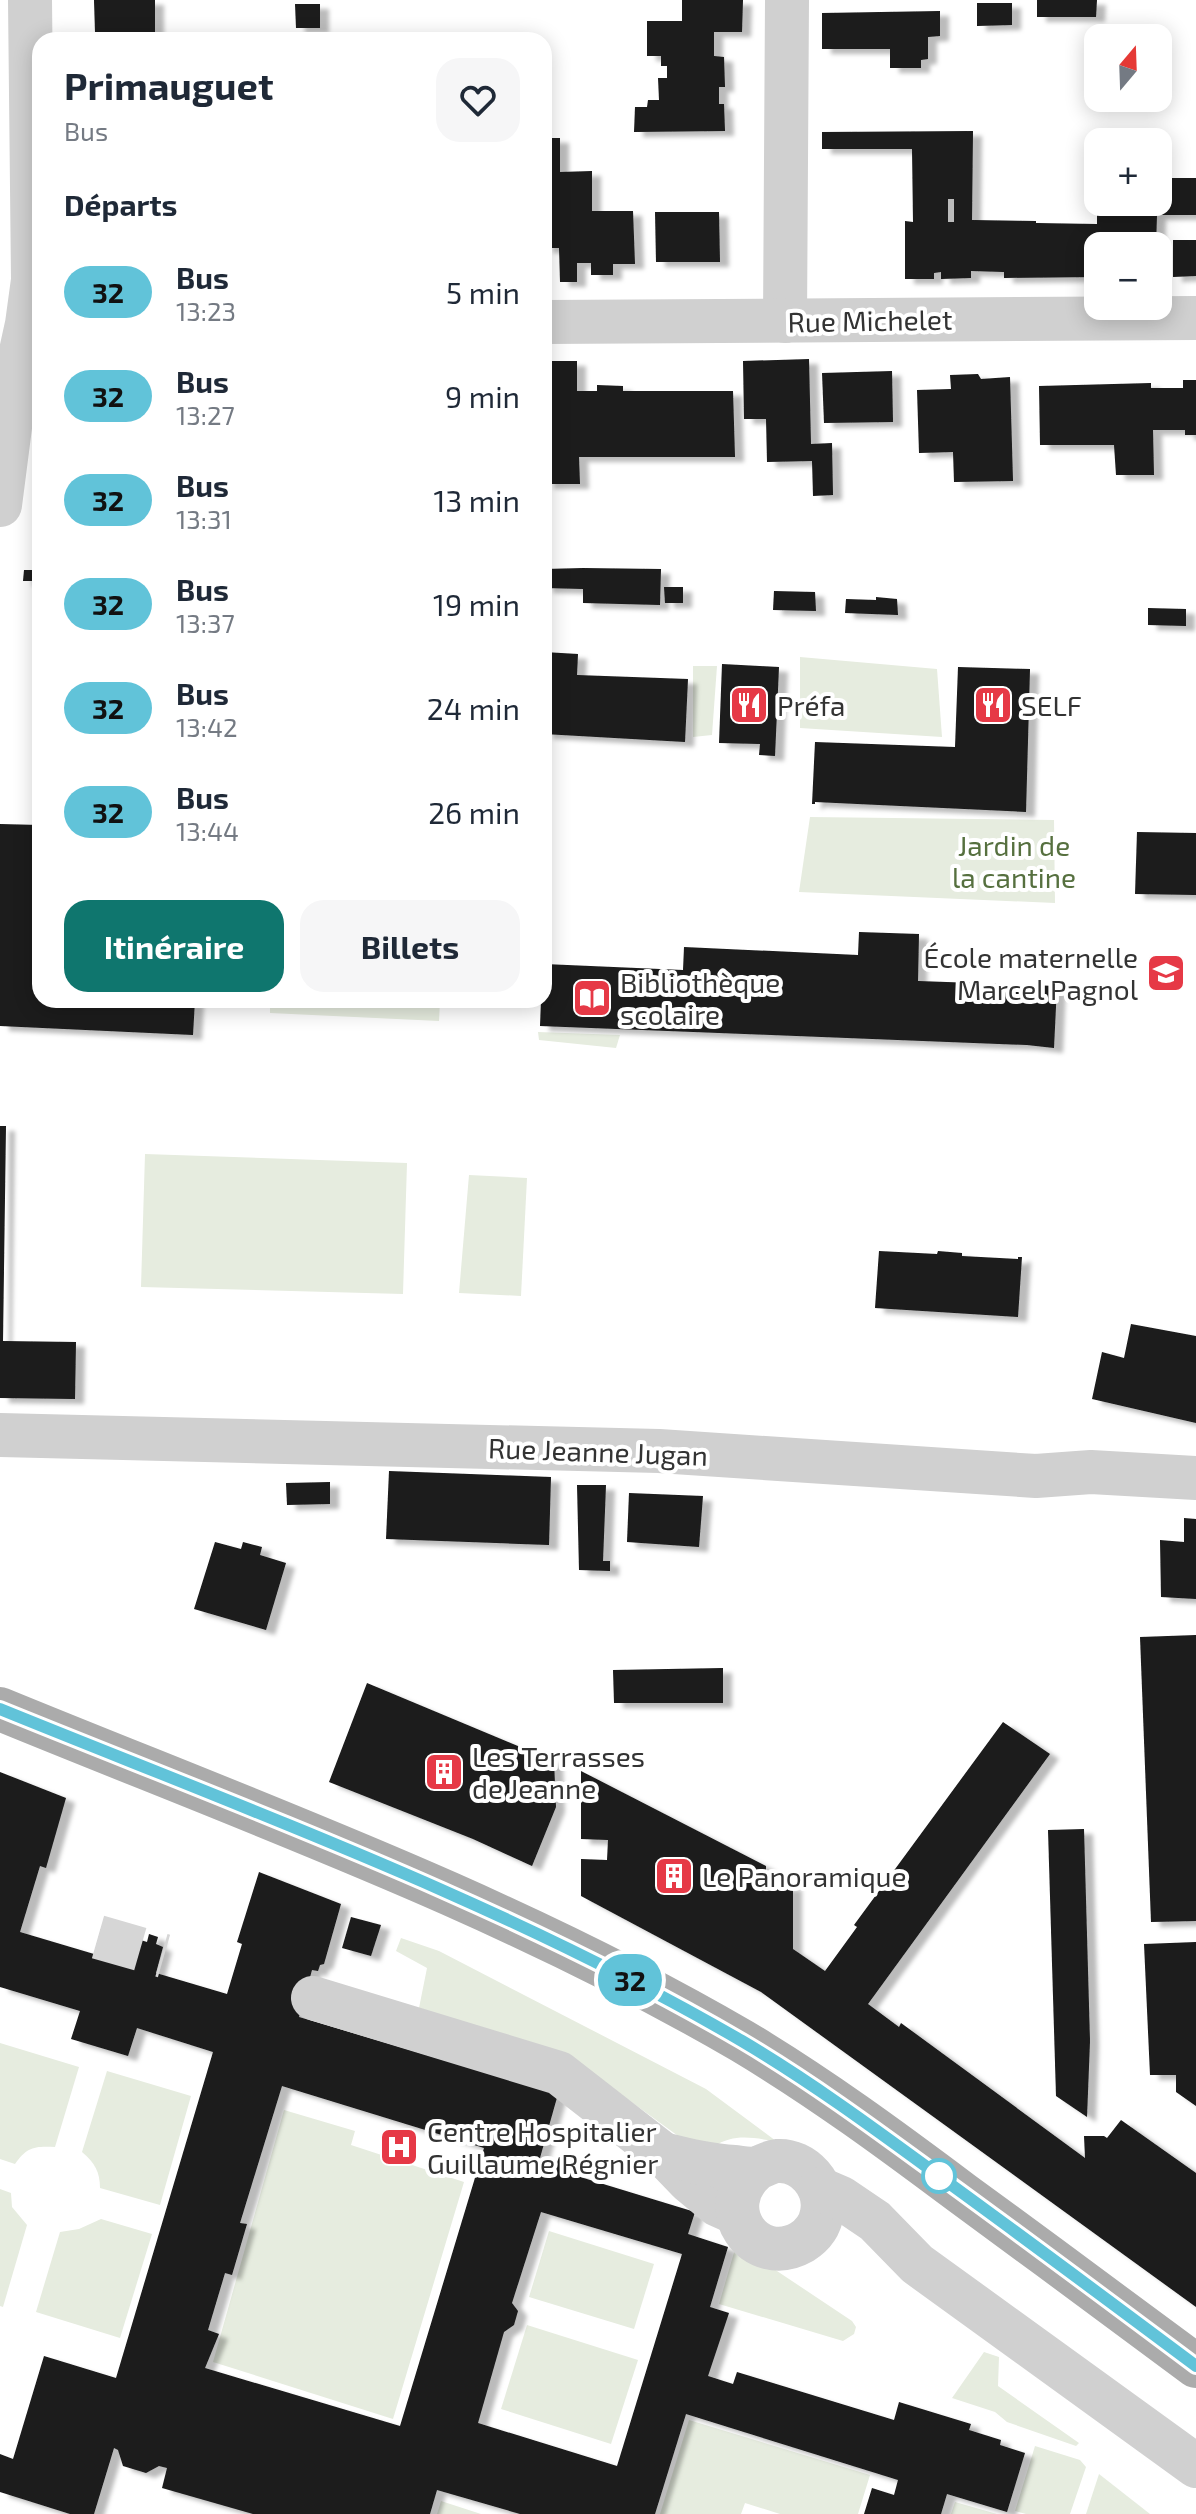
<!DOCTYPE html>
<html lang="fr">
<head>
<meta charset="utf-8">
<style>
  body { margin:0; font-family:"Exo 2",sans-serif; background:#f6f6f7; color:#1f2937; height:100vh; display:flex; flex-direction:column; font-size:30px; white-space:nowrap }
  * { box-sizing:border-box; margin:0 }
  p { font-size:26px; color:#747a83 }
  .icon { flex:none; width:44px; height:44px; fill:none; stroke:currentColor; stroke-width:2; stroke-linecap:round; stroke-linejoin:round }
  .map { position:relative; flex:1; overflow:hidden }
  .sheet { position:absolute; left:32px; top:32px; width:520px; height:976px; display:flex; flex-direction:column; background:#fff; border-radius:24px; box-shadow:0 4px 20px #0003 }
  .sheet>* { flex:none }
  .badge { padding:0 16px; border-radius:26px; font-size:28px; line-height:52px }
  .needle { width:52px; rotate:19deg }
  .fabs { position:absolute; left:1084px; top:24px; display:grid; gap:16px }
  .fabs a { display:grid; place-items:center; width:88px; height:88px; border-radius:16px; background:#fff; box-shadow:0 4px 20px #0003; font-size:40px }
  .map>.badge { position:absolute; translate:-50% -50%; box-shadow:0 0 0 4px #fff }
  h2 { padding:0 32px; font-size:30px; line-height:72px }
  .round { display:grid; place-items:center; flex:none; width:84px; height:84px; border-radius:24px; background:#f6f6f7 }
  .summary { display:flex; align-items:center; justify-content:space-between; height:136px; padding:0 32px }
  h1 { font-size:38px; font-weight:700; line-height:60px }
  .primary-button { display:flex; gap:16px; margin-top:auto; padding:16px 32px }
  .primary-button a { flex:1; height:92px; border-radius:24px; background:#0f766e; color:#fff; font-size:32px; font-weight:700; line-height:92px; text-align:center }
  .primary-button a+a { background:#f6f6f7; color:#1f2937 }
  ul { padding:0; list-style:none }
  li { display:flex; align-items:center; gap:24px; height:104px; padding:0 32px }
  li div { flex:1 }
  li b { display:block; font-size:30px }
  li em { font-style:normal }
  li .badge { min-width:88px; font-weight:700; text-align:center }
  .map>svg:first-child { display:block }
</style>
</head>
<body>
<div class="map">
<svg width="1196" height="2514" viewBox="0 0 1196 2514">
  <defs>
    <filter id="shadow"><feDropShadow dx="9" dy="5" stdDeviation="2" flood-color="#0004"/></filter>
  </defs>
  <rect width="100%" height="100%" fill="#fff"/>
  <g fill="#e6ecdf">
    <polygon points="800,657 937,669 942,737 800,728"/>
    <polygon points="693,666 717,666 712,735 693,737"/>
    <polygon points="810,817 1054,820 1055,903 799,892"/>
    <polygon points="270,1000 440,1000 439,1021 270,1013"/>
    <polygon points="538,1032 620,1035 616,1048 539,1040"/>
    <polygon points="145,1154 407,1163 403,1294 141,1287"/>
    <polygon points="469,1175 527,1178 521,1296 459,1293"/>
    <path d="M401 1938 439 1951 706 2089 776 2141C751 2138 735 2133 713 2147L685 2141 571 2058 418 2013 427 1968 396 1951Z"/>
    <path d="M0 2043 79 2067 55 2147C34 2146 27 2147 15 2164L0 2159Z"/>
    <path d="M107 2071 191 2096 160 2205 100 2188C100 2172 95 2163 82 2152Z"/>
    <polygon points="284,2110 355,2131 351,2145 464,2182 393,2419 213,2362"/>
    <polygon points="0,2189 11,2193 12,2207 27,2225 3,2307 0,2306"/>
    <polygon points="101,2219 152,2234 120,2338 36,2312 60,2232 79,2229"/>
    <polygon points="549,2231 654,2264 634,2329 529,2297"/>
    <polygon points="735,2249 747,2251 852,2321 856,2327 854,2334 843,2341 719,2304"/>
    <polygon points="527,2325 638,2360 611,2444 501,2409"/>
    <polygon points="984,2352 999,2357 998,2386 1079,2443 1076,2446 1007,2422 995,2412 952,2398"/>
    <polygon points="689,2420 870,2475 858,2514 780,2514 745,2503 741,2514 660,2514"/>
    <polygon points="1035,2446 1080,2460 1086,2467 1070,2514 1026,2514 1015,2511"/>
    <polygon points="1099,2474 1150,2514 1086,2514"/>
    <polygon points="441,2501 481,2514 437,2514"/>
    <polygon points="955,2502 997,2514 951,2514"/>
  </g>
  <g fill="#1a1a1a" fill-rule="evenodd" filter="url(#shadow)">
    <polygon points="94,0 155,0 155,34 95,33"/>
    <polygon points="682,0 743,0 742,32 714,32 714,56 724,57 725,87 719,87 719,104 724,104 725,131 634,132 635,107 647,107 648,100 659,100 658,78 667,78 667,66 661,66 661,56 647,56 647,21 682,21"/>
    <polygon points="1037,0 1097,0 1096,17 1037,17"/>
    <polygon points="977,3 1012,3 1012,25 977,26"/>
    <polygon points="295,4 320,4 320,28 296,28"/>
    <polygon points="940,11 940,36 928,37 928,59 921,60 921,68 890,68 890,49 822,49 822,13"/>
    <path d="M973 131 972 220 1036 221V223L1097 224V210L1129 209V202H1158V178H1196V215H1157L1156 246H1098V277L1004 278V272L971 271V278L941 279V272L934 273V279H905V221L913 222 912 149H822V132ZM948 199H954V222H948Z"/>
    <polygon points="544,138 560,138 560,172 592,171 592,211 633,211 635,264 613,264 613,275 591,275 591,263 577,263 577,282 560,282 559,248 544,248"/>
    <polygon points="655,212 719,212 720,262 656,262"/>
    <polygon points="1173,240 1196,240 1196,276 1173,277"/>
    <polygon points="809,359 811,444 832,443 833,495 813,496 812,461 767,462 766,419 744,419 743,361"/>
    <polygon points="544,361 577,361 577,391 597,391 597,385 623,386 623,391 733,391 735,457 579,457 580,484 545,484"/>
    <polygon points="892,371 893,422 824,423 822,373"/>
    <polygon points="978,374 981,379 1010,377 1013,481 954,482 953,452 919,453 917,390 951,389 950,375"/>
    <polygon points="1183,380 1196,380 1196,435 1185,435 1185,430 1153,430 1154,475 1116,475 1114,445 1040,445 1039,386 1151,383 1151,388 1183,388"/>
    <polygon points="583,568 661,569 660,605 583,603 583,589 544,588 544,569"/>
    <polygon points="24,570 37,570 36,581 23,581"/>
    <polygon points="664,587 683,587 683,603 665,603"/>
    <polygon points="774,591 815,592 816,611 773,610"/>
    <polygon points="876,597 897,599 898,615 845,613 846,599 876,600"/>
    <polygon points="1148,608 1186,609 1186,626 1148,625"/>
    <polygon points="544,652 578,654 577,675 688,679 685,742 544,734"/>
    <polygon points="722,664 779,667 775,756 759,755 760,744 719,743"/>
    <polygon points="958,667 1030,669 1026,812 815,802 815,804 812,804 815,742 955,747"/>
    <polygon points="0,824 40,825 40,1000 195,1000 193,1035 0,1026"/>
    <polygon points="1137,832 1196,833 1196,895 1135,894"/>
    <polygon points="859,932 919,934 918,981 1057,986 1054,1048 1027,1045 540,1026 541,1000 544,1000 544,964 683,970 684,947 858,955"/>
    <polygon points="0,1126 6,1126 3,1341 76,1342 75,1399 0,1398"/>
    <polygon points="879,1251 937,1254 938,1251 962,1253 962,1256 1018,1259 1018,1257 1022,1257 1018,1317 875,1308"/>
    <polygon points="1131,1324 1196,1336 1196,1423 1092,1399 1102,1352 1124,1358"/>
    <polygon points="389,1471 551,1477 549,1545 386,1539"/>
    <polygon points="330,1482 330,1504 287,1505 286,1483"/>
    <polygon points="577,1485 606,1485 603,1561 610,1561 610,1571 579,1570"/>
    <polygon points="629,1493 703,1496 699,1547 627,1542"/>
    <polygon points="1184,1518 1196,1519 1196,1599 1161,1597 1160,1540 1184,1542"/>
    <polygon points="215,1542 241,1549 243,1542 262,1547 260,1555 286,1563 266,1630 194,1609"/>
    <polygon points="1196,1635 1196,1921 1151,1922 1140,1637"/>
    <polygon points="723,1668 723,1703 614,1703 613,1670"/>
    <polygon points="367,1683 554,1761 556,1807 532,1866 473,1839 329,1782"/>
    <polygon points="1003,1722 1050,1754 868,2004 899,2027 901,2023 1085,2158 1084,2136 1104,2136 1107,2138 1121,2120 1196,2173 1196,2307 761,1992 581,1896 581,1859 607,1860 608,1840 581,1839 581,1771 766,1866 766,1886 793,1885 793,1949 825,1971 857,1927 854,1925"/>
    <path d="M0 1772 66 1798 46 1868 40 1866 20 1932 94 1954 101 1929 110 1932 112 1924 119 1926 118 1933 147 1942 149 1934 158 1937 156 1944 163 1947 156 1973 227 1994 242 1944 237 1942 259 1872 341 1904 324 1964 320 1965 318 1971 312 1970 299 2017 558 2094 538 2165 554 2171 559 2157 580 2164 577 2176 695 2212 688 2234 728 2247 710 2307 729 2313 708 2376 733 2384 737 2372 894 2420 899 2402 971 2424 969 2430 1001 2440 1000 2445 1025 2453 1007 2512 947 2494 941 2514H864L872 2488 894 2495 898 2480 686 2414 655 2514H520L437 2490 430 2514H253L162 2488 167 2468 159 2466 146 2473 123 2466 118 2450 114 2448 94 2514H70L0 2492V2454L13 2459 44 2356 116 2378 213 2052 137 2028 128 2056 71 2039 80 2011 0 1987ZM282 2086 484 2148 400 2426 205 2368 219 2334 208 2330 225 2273 232 2275 247 2224 240 2223ZM541 2212 682 2254 617 2466 478 2423 504 2332 514 2325 518 2311 512 2303Z"/>
    <polygon points="1084,1829 1090,2041 1087,2117 1056,2096 1048,1830"/>
    <polygon points="351,1917 381,1925 371,1956 342,1948"/>
    <polygon points="1196,1942 1196,2106 1176,2092 1176,2075 1150,2075 1144,1944"/>
  </g>
  <g fill="none" stroke-linecap="round" stroke-linejoin="round">
    <polyline stroke="#d6d6d6" stroke-width="44" stroke-dasharray="44 22" stroke-linecap="butt" points="98,1937 164,1956"/>
    <g stroke="#d0d0d0" stroke-width="44">
      <polyline points="785,321 787,0"/>
      <polyline points="544,322 1196,318"/>
      <polyline points="0,505 18,365 27,324 33,280 30,0"/>
      <polyline points="0,1435 659,1451 1036,1476 1091,1472 1196,1478"/>
      <polyline points="313,1998 559,2073 663,2154 689,2181 718,2205 736,2213"/>
      <path d="M663 2154C687 2160 711 2166 735 2167 741 2168 748 2169 754 2169 761 2168 768 2162 777 2161 804 2159 827 2186 822 2213 820 2226 813 2235 802 2242 755 2269 711 2208 756 2169"/>
      <polyline points="820,2189 841,2198 875,2221 917,2264 1196,2466"/>
    </g>
    <path stroke="#ababab" stroke-width="44" d="M0 1709C251 1812 507 1904 742 2041 819 2087 891 2140 963 2194 1041 2251 1118 2308 1196 2366"/>
  </g>
  <g fill="none" stroke-linecap="round" stroke-linejoin="round">
    <g stroke="#fff" stroke-width="18">
      <path id="line" d="M0 1709C251 1811 507 1904 742 2041 813 2083 879 2132 946 2181 1030 2242 1113 2304 1196 2366"/>
    </g>
    <use href="#line" stroke="#61c3d9" stroke-width="12"/>
  </g>
  <defs>
    <g id="restaurant-square" transform="scale(2)"><rect x="-9" y="-9" width="18" height="18" rx="4" fill="#e63946" stroke="#fff"/><path d="M-5-6h1v4h1v-4h1v4h1v-4h1v5L-1.5 .5V6h-2V.5L-5-1ZM5-6V6H3V1.5H1.5Q1.5-4 5-6Z" fill="#fff"/></g>
    <g id="school-square" transform="scale(2)"><rect x="-9" y="-9" width="18" height="18" rx="4" fill="#e63946" stroke="#fff"/><path d="M0-5L7-2L0 1L-7-2ZM-4 1L0 2.5L4 1V4Q0 6-4 4Z" fill="#fff"/></g>
    <g id="library-square" transform="scale(2)"><rect x="-9" y="-9" width="18" height="18" rx="4" fill="#e63946" stroke="#fff"/><path d="M-6-4Q-3-5.5-.7-3.5V5Q-3 3-6 4ZM6-4Q3-5.5 .7-3.5V5Q3 3 6 4Z" fill="#fff"/></g>
    <g id="building-square" transform="scale(2)"><rect x="-9" y="-9" width="18" height="18" rx="4" fill="#e63946" stroke="#fff"/><path d="M-4-6H4V6H1V3H-1V6H-4ZM-2.5-4.3h1.7v1.8h-1.7ZM.8-4.3h1.7v1.8H.8ZM-2.5-1h1.7V.8h-1.7ZM.8-1h1.7V.8H.8Z" fill="#fff"/></g>
    <g id="hospital-square" transform="scale(2)"><rect x="-9" y="-9" width="18" height="18" rx="4" fill="#e63946" stroke="#fff"/><path d="M-5-5h3v3.5h4V-5h3V5h-3V1.5h-4V5h-3Z" fill="#fff"/></g>
  </defs>
  <g fill-rule="evenodd">
    <use href="#restaurant-square" x="749" y="705"/>
    <use href="#restaurant-square" x="993" y="705"/>
    <use href="#school-square" x="1166" y="973"/>
    <use href="#library-square" x="592" y="998"/>
    <use href="#building-square" x="444" y="1772"/>
    <use href="#building-square" x="674" y="1876"/>
    <use href="#hospital-square" x="399" y="2147"/>
  </g>
  <circle fill="#fff" stroke="#61c3d9" stroke-width="4" cx="939" cy="2176" r="16"/>
  <g text-anchor="middle" dominant-baseline="central" stroke-width="8" stroke-linejoin="round" paint-order="stroke">
    <g font-size="28" fill="#333" stroke="#fff">
      <text transform="translate(870 320) rotate(-1)">Rue Michelet</text>
      <text transform="translate(598 1451) rotate(2)">Rue Jeanne Jugan</text>
    </g>
    <g font-size="28" fill="#333" stroke="#fff" text-anchor="start">
      <text x="777" y="705">Préfa</text>
      <text x="1021" y="705">SELF</text>
      <text x="1138" y="957" text-anchor="end">École maternelle<tspan x="1138" dy="32">Marcel Pagnol</tspan></text>
      <text x="620" y="982">Bibliothèque<tspan x="620" dy="32">scolaire</tspan></text>
      <text x="472" y="1756">Les Terrasses<tspan x="472" dy="32">de Jeanne</tspan></text>
      <text x="702" y="1876">Le Panoramique</text>
      <text x="427" y="2131">Centre Hospitalier<tspan x="427" dy="32">Guillaume Régnier</tspan></text>
    </g>
    <g font-size="28" fill="#56703f" stroke="#fff">
      <text x="1014" y="845">Jardin de<tspan x="1014" dy="32">la cantine</tspan></text>
    </g>
  </g>
</svg>
<div class="fabs">
<a><svg class="needle" viewBox="-14 -14 28 28"><path d="M0-13l5 13h-10z" fill="#e53935"/><path d="M0 13l5-13h-10z" fill="#747a83"/></svg></a>
<a>+</a>
<a>−</a>
</div>
<b class="badge" style="left:630px;top:1980px;background:#61c3d9;color:#111">32</b>
<section class="sheet">
<div class="summary"><div><h1>Primauguet</h1><p>Bus</p></div><a class="round"><svg class="icon" aria-label="heart" viewBox="0 0 24 24"><path d="M12 20l-8-8c-3-5 5-10 8-4 3-6 11-1 8 4z"/></svg></a></div>
<h2>Départs</h2>
<ul>
<li><span class="badge" style="background:#61c3d9;color:#111">32</span><div><b>Bus</b><p>13:23</p></div><em>5 min</em></li>
<li><span class="badge" style="background:#61c3d9;color:#111">32</span><div><b>Bus</b><p>13:27</p></div><em>9 min</em></li>
<li><span class="badge" style="background:#61c3d9;color:#111">32</span><div><b>Bus</b><p>13:31</p></div><em>13 min</em></li>
<li><span class="badge" style="background:#61c3d9;color:#111">32</span><div><b>Bus</b><p>13:37</p></div><em>19 min</em></li>
<li><span class="badge" style="background:#61c3d9;color:#111">32</span><div><b>Bus</b><p>13:42</p></div><em>24 min</em></li>
<li><span class="badge" style="background:#61c3d9;color:#111">32</span><div><b>Bus</b><p>13:44</p></div><em>26 min</em></li>
</ul>
<div class="primary-button"><a>Itinéraire</a><a>Billets</a></div>
</section>
</div>
</body>
</html>
